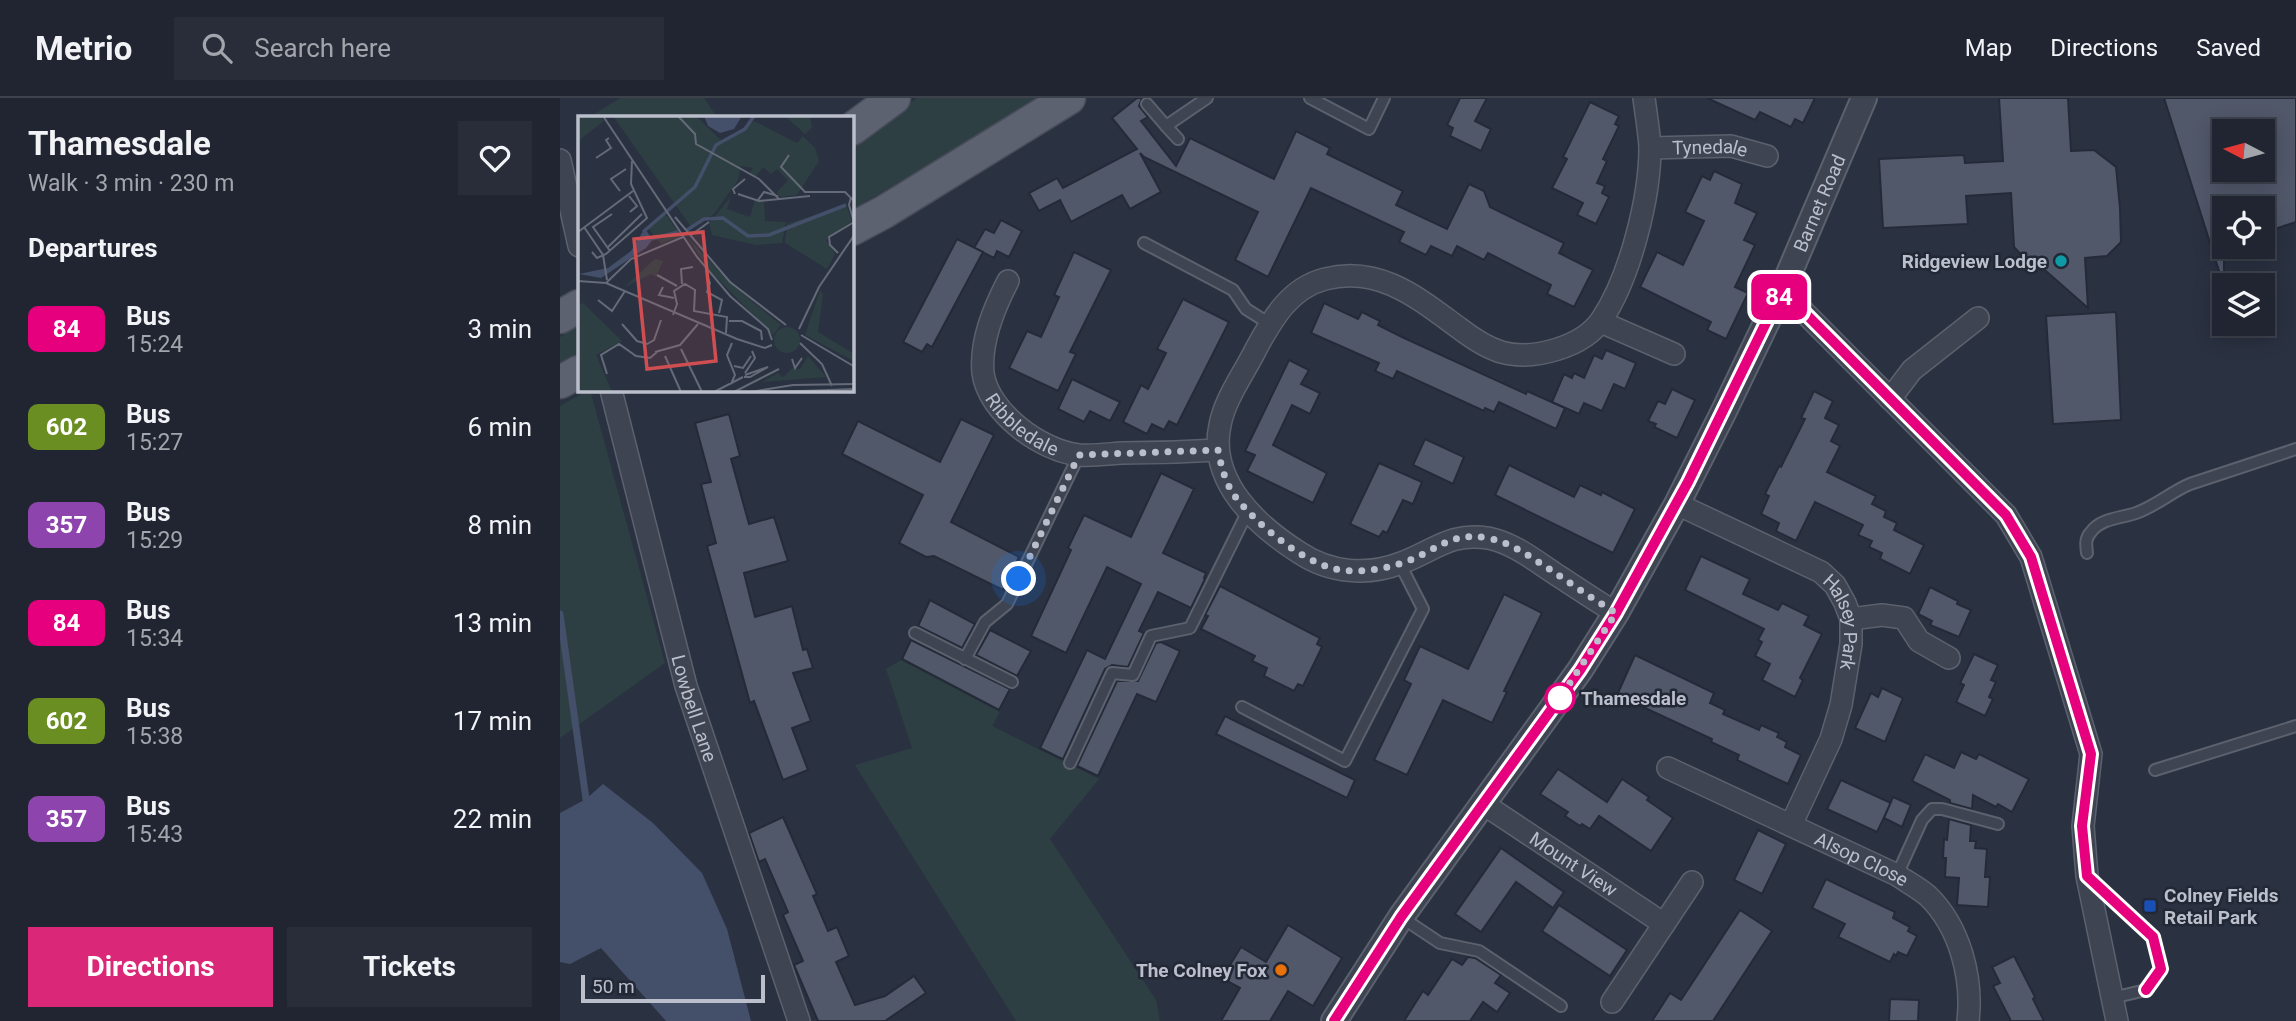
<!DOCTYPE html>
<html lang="en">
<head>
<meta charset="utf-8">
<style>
  body { margin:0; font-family:Roboto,sans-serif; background:#282d39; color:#f1f3f6; height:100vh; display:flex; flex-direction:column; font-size:26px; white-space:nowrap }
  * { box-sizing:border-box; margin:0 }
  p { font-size:23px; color:#a2a5ab }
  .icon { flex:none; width:38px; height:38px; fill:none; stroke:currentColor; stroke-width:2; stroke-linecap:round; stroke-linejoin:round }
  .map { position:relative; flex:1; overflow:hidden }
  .drawer { display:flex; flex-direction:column; background:#202531; width:560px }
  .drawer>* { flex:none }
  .badge { padding:0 14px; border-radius:10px; font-size:24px; line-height:46px }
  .needle { width:46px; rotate:276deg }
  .controls { position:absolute; left:1652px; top:21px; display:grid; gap:14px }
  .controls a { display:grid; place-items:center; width:63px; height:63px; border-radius:0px; background:#202531; box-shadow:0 4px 18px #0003,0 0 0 2px #3d424d; font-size:35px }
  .scale { position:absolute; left:21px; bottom:18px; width:184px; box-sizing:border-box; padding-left:7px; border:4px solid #bbbfcb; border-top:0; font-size:19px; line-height:24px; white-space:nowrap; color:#bbbfcb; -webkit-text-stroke:5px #232836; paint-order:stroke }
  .you { position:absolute; width:35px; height:35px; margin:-18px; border:5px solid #fff; border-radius:50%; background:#1a73e8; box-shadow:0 0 0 10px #1a73e833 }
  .map>.badge { position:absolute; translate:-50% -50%; box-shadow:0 0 0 4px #fff }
  h2 { padding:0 28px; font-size:26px; line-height:63px }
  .round { display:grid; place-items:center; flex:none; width:74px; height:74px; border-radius:0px; background:#282d39 }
  .overview { display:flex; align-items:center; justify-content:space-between; height:119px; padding:0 28px }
  h1 { font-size:33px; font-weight:700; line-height:52px }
  .action { display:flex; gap:14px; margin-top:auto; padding:14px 28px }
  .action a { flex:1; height:80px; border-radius:0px; background:#db2777; color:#fff; font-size:28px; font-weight:700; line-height:80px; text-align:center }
  .action a+a { background:#282d39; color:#f1f3f6 }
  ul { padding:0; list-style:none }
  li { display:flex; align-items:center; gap:21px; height:98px; padding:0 28px }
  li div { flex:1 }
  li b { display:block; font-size:26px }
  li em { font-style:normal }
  li .badge { min-width:77px; font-weight:700; text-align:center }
  header { display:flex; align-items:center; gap:42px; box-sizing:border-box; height:98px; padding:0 35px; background:#202531; border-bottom:2px solid #3d424d }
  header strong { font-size:33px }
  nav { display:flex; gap:38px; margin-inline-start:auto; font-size:24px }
  .search { width:490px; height:63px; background:#282d39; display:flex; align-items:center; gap:18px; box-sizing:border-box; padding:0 24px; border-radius:0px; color:#a2a5ab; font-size:26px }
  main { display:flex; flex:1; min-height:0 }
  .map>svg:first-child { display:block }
</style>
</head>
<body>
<header>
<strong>Metrio</strong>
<div class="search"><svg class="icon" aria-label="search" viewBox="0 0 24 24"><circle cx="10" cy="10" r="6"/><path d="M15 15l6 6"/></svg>Search here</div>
<nav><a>Map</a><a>Directions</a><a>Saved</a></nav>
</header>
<main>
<section class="drawer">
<div class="overview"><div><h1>Thamesdale</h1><p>Walk · 3 min · 230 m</p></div><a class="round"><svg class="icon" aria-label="heart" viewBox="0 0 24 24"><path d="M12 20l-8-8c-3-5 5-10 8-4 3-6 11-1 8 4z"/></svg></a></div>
<h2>Departures</h2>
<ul>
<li><span class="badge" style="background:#e6007e;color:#fff">84</span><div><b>Bus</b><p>15:24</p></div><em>3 min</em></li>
<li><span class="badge" style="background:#6b8e23;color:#fff">602</span><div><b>Bus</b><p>15:27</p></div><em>6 min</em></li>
<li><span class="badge" style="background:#8e44ad;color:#fff">357</span><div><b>Bus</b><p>15:29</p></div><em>8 min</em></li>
<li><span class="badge" style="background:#e6007e;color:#fff">84</span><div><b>Bus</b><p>15:34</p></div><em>13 min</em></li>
<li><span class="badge" style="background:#6b8e23;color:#fff">602</span><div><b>Bus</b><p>15:38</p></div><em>17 min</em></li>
<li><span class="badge" style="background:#8e44ad;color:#fff">357</span><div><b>Bus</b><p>15:43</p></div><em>22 min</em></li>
</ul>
<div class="action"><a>Directions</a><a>Tickets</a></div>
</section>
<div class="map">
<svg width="1736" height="923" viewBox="0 0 1736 923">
  <rect width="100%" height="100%" fill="#2a3141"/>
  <g fill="#2d3f43">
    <polygon points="60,0 144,0 157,19 30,19"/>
    <polygon points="357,0 479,0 292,112 292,48"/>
    <polygon points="19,227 19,260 0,270 0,239"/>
    <polygon points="28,292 30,292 105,565 0,640 0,308"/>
    <polygon points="341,562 440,614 432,628 539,681 490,741 596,902 600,923 456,923 295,667 352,650 326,571"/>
  </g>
  <polygon fill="#444f6a" points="43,686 93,725 142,775 167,831 191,923 106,923 41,850 10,866 0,864 0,715 26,701"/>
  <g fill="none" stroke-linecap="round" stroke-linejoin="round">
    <polyline stroke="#444f6a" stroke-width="7" points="0,516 26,701"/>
  </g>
  <g fill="#51586a" stroke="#252a38" stroke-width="2" fill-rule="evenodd">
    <polygon points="577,0 582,0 579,8 588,19 581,23 616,68 630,40 714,81 736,33 770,50 767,56 843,93 836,107 887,131 909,86 924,93 930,109 1004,145 999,155 1033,172 1014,209 987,196 991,187 928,155 924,162 897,148 892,158 871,148 866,157 839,144 844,134 751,90 708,179 675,162 698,114 584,59 580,55 601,94 570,111 562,97 511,124 500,102 479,113 469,95 497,80 503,90 577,51 552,20"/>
    <polygon points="900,0 927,0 915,23 931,31 921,53 890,38 893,30 887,27"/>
    <polygon points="1147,0 1255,0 1243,25 1235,21 1231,29 1200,14 1195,22"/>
    <polygon points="1439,0 1508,0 1511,53 1534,52 1556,69 1560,110 1561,144 1547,158 1525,160 1528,210 1470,159 1464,160 1454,149 1451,95 1406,98 1408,126 1323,130 1319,61 1404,57 1405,65 1443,63"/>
    <path d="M1604 0H1736V124L1703 135V110H1664V176H1660ZM1664 33H1703V72H1664Z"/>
    <polygon points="1030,4 1059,18 1055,26 1059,28 1043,61 1047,63 1037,85 1045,88 1042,95 1049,99 1036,126 1017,117 1023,105 992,90 1007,61 1003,59"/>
    <polygon points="1154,73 1182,86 1175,105 1197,115 1184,142 1195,147 1175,189 1188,195 1166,241 1147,232 1151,224 1080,189 1097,154 1123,167 1144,123 1125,114 1142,78 1150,82"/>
    <polygon points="441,122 462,133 449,159 437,153 434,160 414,150 425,131 434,135"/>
    <polygon points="397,141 423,154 372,249 367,246 362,254 343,244"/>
    <polygon points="514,154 551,172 510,254 516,256 498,293 449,270 467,233 481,239 499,199 494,197"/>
    <polygon points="623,201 669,224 617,327 609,323 604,332 592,326 587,336 563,324 581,287 588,291 606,255 597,251"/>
    <polygon points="764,205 798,221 802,214 820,223 818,227 842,239 966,296 967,293 1005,310 996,331 939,304 934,314 925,310 924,313 837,273 833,281 815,273 819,265 751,235"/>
    <polygon points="1556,214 1561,322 1493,326 1486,218"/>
    <polygon points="1046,252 1076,265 1065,291 1054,286 1042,313 1024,305 1019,316 992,304 1004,276 1012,280 1014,275 1024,280 1034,257 1042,261"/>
    <polygon points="729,262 749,272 741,286 760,295 750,316 732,307 713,347 767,375 753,405 687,373 695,357 685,353"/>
    <polygon points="512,281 560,304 550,323 530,313 524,324 498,311"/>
    <polygon points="1112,291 1135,302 1117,340 1094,329 1096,326 1088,323 1098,303 1105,306"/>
    <polygon points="1254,293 1273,303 1265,320 1279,327 1271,343 1280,348 1267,374 1316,398 1312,406 1326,413 1324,419 1337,425 1334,432 1364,447 1350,476 1320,461 1322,455 1309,449 1312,443 1298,437 1303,427 1255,404 1236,443 1216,433 1219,425 1201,416 1209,398 1205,396 1219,368 1221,369 1245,321 1241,320"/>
    <polygon points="169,316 180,358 171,361 189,426 214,419 228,463 184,475 195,519 232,508 243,552 247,551 253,570 233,575 251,623 232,630 248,672 223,682 194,603 190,605 147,448 156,445 141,386 151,384 135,325"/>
    <polygon points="401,321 434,337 391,424 459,459 443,492 374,458 366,459 339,445 363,397 282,356 298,323 380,364"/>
    <polygon points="865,341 904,359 893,386 853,367"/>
    <polygon points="819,365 862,384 853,406 843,402 827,435 823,433 819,439 790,426"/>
    <polygon points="949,367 1014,399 1020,387 1041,397 1042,394 1075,411 1053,455 935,397"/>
    <polygon points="601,375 634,391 603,455 646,475 644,480 645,481 631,510 598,494 579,533 584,535 568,569 552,567 545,571 503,661 498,659 480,650 527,552 545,561 581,486 547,469 506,555 471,538 511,452 508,450 524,417 571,439"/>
    <polygon points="1141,458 1190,481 1183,496 1218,512 1222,505 1249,518 1244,527 1262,536 1240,580 1243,582 1235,599 1202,582 1210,566 1195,558 1202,544 1198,542 1204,531 1125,492"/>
    <polygon points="660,488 760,540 757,546 762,549 743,588 738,586 734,593 704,578 707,570 692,563 695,558 641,531 648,518 645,517"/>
    <polygon points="1370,489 1398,503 1397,506 1411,512 1399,539 1370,527 1372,523 1358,516"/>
    <polygon points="944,496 982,515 944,593 947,594 932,625 883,602 847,677 814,662 851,586 844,582 860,548 908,571"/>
    <polygon points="370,502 415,526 402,550 358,528"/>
    <polygon points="430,532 471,553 457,578 416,557"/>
    <polygon points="351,542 450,591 439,612 342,561"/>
    <polygon points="601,544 620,553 596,604 577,596 538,678 517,668 557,583 578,583 596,545"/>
    <polygon points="1414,556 1438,567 1431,582 1436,584 1429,599 1433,601 1425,618 1396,604 1404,587 1400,585"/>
    <polygon points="1075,557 1154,595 1150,605 1165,612 1163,616 1199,632 1201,627 1219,635 1217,639 1227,644 1225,649 1241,657 1228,686 1177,662 1179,657 1151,644 1152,641 1057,597"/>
    <polygon points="1322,590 1343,600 1325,644 1295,630 1311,595 1318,599"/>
    <polygon points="665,618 795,682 787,700 656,636"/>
    <polygon points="1401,654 1416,661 1419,656 1469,681 1452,714 1438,706 1436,709 1413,697 1412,711 1390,705 1390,702 1352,683 1365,656 1394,670"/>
    <polygon points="998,671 1047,704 1062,681 1089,699 1087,702 1113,720 1091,753 1039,718 1030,731 1022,726 1020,728 1005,718 1008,714 980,696"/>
    <polygon points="1281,682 1331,705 1317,734 1267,711"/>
    <polygon points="1333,699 1351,707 1342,729 1324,720"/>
    <polygon points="223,719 257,796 253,798 268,833 277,829 289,858 276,864 295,907 325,898 354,878 366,895 325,923 258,923 234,867 243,863 223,817 228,814 205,761 199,764 189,735"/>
    <polygon points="1389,721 1411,727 1410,743 1416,743 1415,750 1427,751 1425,779 1430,779 1428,809 1397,807 1399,780 1385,779 1386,760 1383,760 1384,741 1387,742"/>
    <polygon points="1198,732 1226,746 1202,796 1174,782"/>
    <polygon points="941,750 1004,794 993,810 956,784 921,834 895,816"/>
    <polygon points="1266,781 1335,814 1333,820 1350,829 1348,833 1357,838 1347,858 1338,854 1336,858 1334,856 1330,864 1278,839 1285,826 1252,810"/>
    <polygon points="999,807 1067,852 1050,878 982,833"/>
    <polygon points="1180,812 1212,833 1153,923 1092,923 1110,895 1121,902"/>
    <polygon points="728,827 782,860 753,908 728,893 710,923 661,923 680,890 662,880 681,849 706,864"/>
    <polygon points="1454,858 1475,899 1473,901 1484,923 1451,923 1433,888 1440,885 1432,869"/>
    <polygon points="908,859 915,860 941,877 935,885 950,895 937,914 923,904 910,923 844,923 863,893 868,897 892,861 902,867"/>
    <polygon points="1330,901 1359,902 1358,923 1329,923"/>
  </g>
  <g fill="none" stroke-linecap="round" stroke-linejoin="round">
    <g stroke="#5c616e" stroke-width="14">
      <g id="service">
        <polyline points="750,0 809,31 824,0"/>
        <polyline points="587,6 606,28 647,0"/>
        <polyline points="606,28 618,41"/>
        <polyline points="584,145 673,192 686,211 710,226"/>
        <path d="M1527 455C1526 447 1525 440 1531 434 1541 420 1562 420 1576 415 1596 408 1611 394 1630 386L1736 351"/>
        <polyline points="355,535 452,584"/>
        <polyline points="405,561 425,524 447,506 519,357"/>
        <polyline points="682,609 785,663 863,511 840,466"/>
        <polyline points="510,665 552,575 573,577 591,538 630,530 688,413"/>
        <polyline points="1595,672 1736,628"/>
        <polyline points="1337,777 1362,722 1372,711 1382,711 1438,726"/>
        <polyline points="1530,781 1593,839 1601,871 1586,892 1552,900"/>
        <polyline points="841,819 880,845 919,853 1001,908"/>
      </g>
    </g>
    <g stroke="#5c616e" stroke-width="24">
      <g id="minor">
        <path id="s1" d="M1090 50 1171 48 1207 58"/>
        <polyline points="0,62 19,148"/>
        <path id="s2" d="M448 183C434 210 420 243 423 275 428 314 481 353 519 357 533 358 548 356 562 355 594 355 626 354 658 352"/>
        <polyline points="1222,192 1446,417 1471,459 1531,656 1523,728 1527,778 1557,923"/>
        <polyline points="1041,224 1114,256"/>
        <path id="s3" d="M51 292 126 588 239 923"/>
        <polyline points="1330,301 1352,272 1418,220"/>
        <path id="s4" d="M1117 406 1261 474 1275 487 1285 505 1291 521V546L1281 607 1271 641 1231 727"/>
        <path d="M1056 515C1035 502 1014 488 994 475 973 461 953 445 928 440 890 434 874 453 841 465 808 478 770 475 740 455 697 428 648 383 660 327 665 300 685 274 697 249 713 220 730 190 765 181 819 167 858 200 899 230 912 240 925 249 941 254 973 263 1024 249 1042 221 1070 179 1090 100 1090 49 1089 33 1086 16 1084 0"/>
        <polyline points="1291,521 1322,517 1344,520 1359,543 1389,560"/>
        <path id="s5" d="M1108 670 1337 777C1347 784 1359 790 1368 798 1400 829 1413 880 1408 923"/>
        <path id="s6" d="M922 705 1104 826"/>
        <polyline points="1052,904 1132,784"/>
      </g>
    </g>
    <g stroke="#5c616e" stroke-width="28">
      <g id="tertiary">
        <path id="s7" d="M774 923 841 819 1020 572 1056 515 1117 406 1164 313 1222 192 1304 0"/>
      </g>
    </g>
    <g stroke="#484c5a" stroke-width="35">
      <g id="primary">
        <polyline points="292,31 334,0"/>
        <polyline points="292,131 324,114 509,0"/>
        <polyline points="0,219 19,208"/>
        <polyline points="0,284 19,274"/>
      </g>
    </g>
    <use href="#service" stroke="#3e4451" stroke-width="10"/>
    <use href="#minor" stroke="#3e4451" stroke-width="21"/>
    <use href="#tertiary" stroke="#3e4451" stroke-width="24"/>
    <use href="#primary" stroke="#5d6271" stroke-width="32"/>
  </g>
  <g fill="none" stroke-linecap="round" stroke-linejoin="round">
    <g stroke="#fff" stroke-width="16">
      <polyline id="line" points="774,923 841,819 1020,572 1056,515 1128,384 1222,192 1446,417 1471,459 1531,656 1522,728 1527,778 1593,839 1601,871 1586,892"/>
    </g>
    <use href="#line" stroke="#e6007e" stroke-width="10"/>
    <path stroke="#bbbfcb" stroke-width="7" stroke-dasharray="0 12.6" d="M459 481 519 357 658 352C661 367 665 384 674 397 695 425 742 464 776 471 796 475 819 472 839 466 874 456 886 433 928 440 953 445 973 461 994 474 1014 488 1035 502 1056 515L1000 600"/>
  </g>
  <circle fill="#0f9aa8" stroke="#232836" stroke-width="2.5" cx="1501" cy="163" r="7"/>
  <circle fill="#fff" stroke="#e6007e" stroke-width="3.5" cx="1000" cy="600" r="14"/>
  <rect fill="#1a4fb4" stroke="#232836" stroke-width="2.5" x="1583" y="801" width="14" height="14" rx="3.5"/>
  <circle fill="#e8710a" stroke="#232836" stroke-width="2.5" cx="721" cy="872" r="7"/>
  <g text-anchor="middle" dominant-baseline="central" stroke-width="5" stroke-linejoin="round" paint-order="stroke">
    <g font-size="19" fill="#bbbfcb" stroke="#232836">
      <text stroke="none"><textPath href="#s1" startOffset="60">Tynedale</textPath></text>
      <text stroke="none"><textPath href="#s7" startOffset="954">Barnet Road</textPath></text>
      <text stroke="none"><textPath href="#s2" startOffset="164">Ribbledale</textPath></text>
      <text stroke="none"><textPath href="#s4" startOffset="217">Halsey Park</textPath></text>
      <text stroke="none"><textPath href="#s3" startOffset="329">Lowbell Lane</textPath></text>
      <text stroke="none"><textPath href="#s5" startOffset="214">Alsop Close</textPath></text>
      <text stroke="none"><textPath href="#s6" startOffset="110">Mount View</textPath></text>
    </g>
    <g font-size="19" font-weight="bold" fill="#bbbfcb" stroke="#232836" text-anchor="end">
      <text x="1487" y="163">Ridgeview Lodge</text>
      <text x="1604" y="797" text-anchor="start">Colney Fields<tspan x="1604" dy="22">Retail Park</tspan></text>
      <text x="707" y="872">The Colney Fox</text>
    </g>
    <g font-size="19" font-weight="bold" fill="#bbbfcb" stroke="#232836" text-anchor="start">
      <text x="1021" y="600">Thamesdale</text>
    </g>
  </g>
  <g transform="translate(18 18)">
    <rect width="276" height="276" fill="#2a3141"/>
    <path d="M0 0H22L26 5 0 25ZM35 0H118L146 27 176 5 219 27 225 20 237 32 241 45 219 79 201 81 199 76 210 64 199 53 193 58 185 51 177 62 171 58 175 52 163 50 160 64 136 98 113 111ZM207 0H232L234 11 227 18ZM153 81 149 93 172 101 177 84 186 85 187 105 208 106 204 127 178 129 134 119 131 107ZM268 89 274 105 248 124 257 138 249 153 207 127 209 108ZM87 97 103 120 83 128 69 111ZM109 121 153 168 203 209 195 219 131 154ZM77 143 85 145 78 161 73 158 45 172ZM242 174 245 178 240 216 276 238V245L227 219ZM5 187 44 225 18 239 34 276H0V189ZM196 224a13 13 0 1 1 26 0a13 13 0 1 1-26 0ZM230 240 248 261 184 266 200 257 205 261 215 252 222 253Z" fill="#2d3f43"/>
    <path d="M126 0 139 1 164 0 156 13 142 17 130 10ZM67 112 74 124 68 132 23 162 1 158 30 152 53 135Z" fill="#444f6a"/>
    <path fill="none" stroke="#444f6a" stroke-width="3.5" d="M109 114 126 103 145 102 170 120 191 119 268 89M65 116 117 71 138 29 167 13 176 0M73 123 100 116"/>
    <path fill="none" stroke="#646a78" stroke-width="2" d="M25 0 119 141 152 180 190 213 194 224M100 0 117 18 118 28 181 63 201 83M211 39 203 51 227 76H267L277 86M18 42 33 32 28 24 31 22M42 75 33 63 48 53M157 78 155 73 167 63M160 78 181 85 232 80M51 80 59 90 52 96M180 84 186 76 200 80M97 101 152 166 208 209M6 111 25 139 29 164M0 116 55 75M113 119 131 106M30 131 64 98M32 135 15 111 34 98M14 136 19 142 28 138 69 102 53 68 54 45M260 137 252 129 251 121 276 106 271 89 273 81M79 159 99 170M129 160 132 167 129 176 144 184 141 197M0 165 28 167 159 223 187 232 194 229M28 167 53 143 105 121M104 168 103 153 115 151M85 171 81 179 96 182M20 184 34 195 47 175M95 199 99 188 96 175 107 168 117 174 116 195 149 201 148 217M151 205H164L183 215 184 224M44 208 59 225 69 228 76 224 83 204M221 213 241 171 277 118M223 219 277 251M222 227 244 248 254 270M103 233 124 276M77 236 102 229 120 208M87 240 103 276M214 243 217 252 224 242M156 250 165 252 173 240M167 257 177 242 174 235M29 258 23 239 41 228 58 240 72 242 79 236M166 261H172L190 251 167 259M153 268 157 259 149 239 154 227M136 276 165 261M156 276 201 253M172 276 215 269 277 268M196 276 277 273"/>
    <path fill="#cf4e51" fill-opacity="0.15" stroke="#cf4e51" stroke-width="3.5" d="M125 116 138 245 69 253 56 123Z"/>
    <rect width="276" height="276" fill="none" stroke="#bbbfcb" stroke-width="3.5"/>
  </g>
</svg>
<div class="controls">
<a><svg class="needle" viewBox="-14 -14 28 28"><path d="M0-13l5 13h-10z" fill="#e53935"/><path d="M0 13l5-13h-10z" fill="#a2a5ab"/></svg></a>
<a><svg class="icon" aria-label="locate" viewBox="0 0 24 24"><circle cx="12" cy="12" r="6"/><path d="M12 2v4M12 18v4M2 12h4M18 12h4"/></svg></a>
<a><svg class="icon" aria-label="layers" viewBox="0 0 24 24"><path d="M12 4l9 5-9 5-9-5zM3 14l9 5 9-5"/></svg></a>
</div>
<div class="scale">50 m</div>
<div class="you" style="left:459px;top:481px"></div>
<b class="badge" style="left:1219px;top:199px;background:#e6007e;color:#fff">84</b>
</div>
</main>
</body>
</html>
